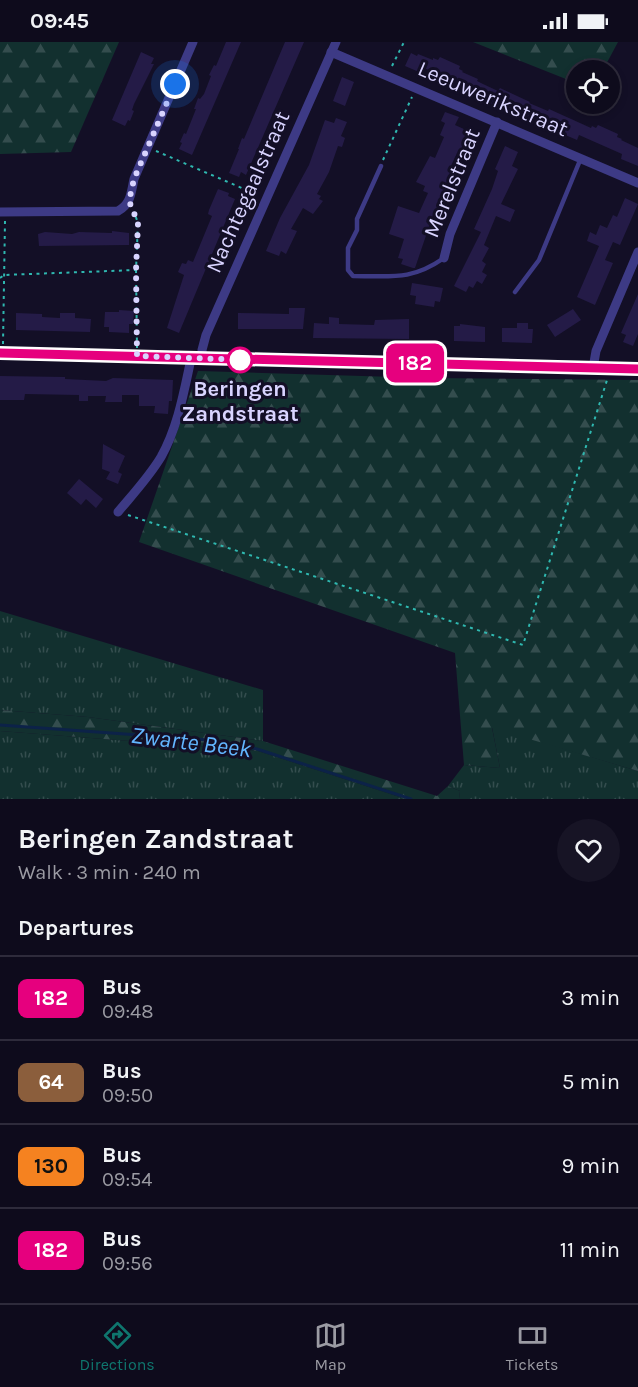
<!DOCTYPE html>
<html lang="en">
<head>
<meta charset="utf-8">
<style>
  body { margin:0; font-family:Karla,sans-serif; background:#171425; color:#f1f3f6; height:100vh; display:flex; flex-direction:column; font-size:22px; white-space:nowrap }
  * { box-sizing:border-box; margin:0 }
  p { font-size:20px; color:#9b9ba3 }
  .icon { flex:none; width:33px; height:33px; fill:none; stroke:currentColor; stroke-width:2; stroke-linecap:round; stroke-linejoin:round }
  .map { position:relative; height:757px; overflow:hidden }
  .panel { display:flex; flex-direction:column; background:#0e0b1c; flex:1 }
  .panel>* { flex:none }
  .badge { padding:0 12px; border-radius:9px; font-size:21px; line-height:39px }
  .buttons { position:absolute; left:566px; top:18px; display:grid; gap:12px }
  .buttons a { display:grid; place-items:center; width:54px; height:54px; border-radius:50%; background:#0e0b1c; box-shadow:0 3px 9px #0003,0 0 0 2px #2e2b3b; font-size:30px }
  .you { position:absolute; width:30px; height:30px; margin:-15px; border:4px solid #fff; border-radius:50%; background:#1a73e8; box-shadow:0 0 0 9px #1a73e833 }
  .map>.badge { position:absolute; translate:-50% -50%; box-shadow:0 0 0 3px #fff }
  h2 { padding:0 18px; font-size:22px; line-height:54px }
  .round { display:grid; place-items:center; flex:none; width:63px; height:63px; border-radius:32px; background:#171425 }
  .headline { display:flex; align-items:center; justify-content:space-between; height:102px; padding:0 18px }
  h1 { font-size:28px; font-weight:700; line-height:45px }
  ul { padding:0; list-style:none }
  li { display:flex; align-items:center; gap:18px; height:84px; padding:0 18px; border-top:2px solid #2e2b3b }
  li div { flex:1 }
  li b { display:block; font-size:22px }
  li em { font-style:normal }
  li .badge { min-width:66px; font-weight:700; text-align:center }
  .status { display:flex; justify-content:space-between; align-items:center; height:42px; padding:0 30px; background:#0e0b1c; direction:ltr }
  .status svg { height:16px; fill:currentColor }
  .dock { display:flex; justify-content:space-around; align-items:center; height:84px; border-top:2px solid #2e2b3b; background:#0e0b1c; font-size:16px; color:#9b9ba3 }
  .dock a { display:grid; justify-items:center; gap:3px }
  .dock .on { color:#0f766e }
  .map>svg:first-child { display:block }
</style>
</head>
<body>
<div class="status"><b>09:45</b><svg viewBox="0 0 49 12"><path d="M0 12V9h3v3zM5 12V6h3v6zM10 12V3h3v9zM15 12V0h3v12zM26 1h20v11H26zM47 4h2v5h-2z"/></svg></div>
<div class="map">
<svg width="638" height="757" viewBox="0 0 638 757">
  <defs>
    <pattern id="grass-tufts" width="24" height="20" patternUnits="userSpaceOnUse" patternTransform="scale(1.5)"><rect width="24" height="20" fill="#12302f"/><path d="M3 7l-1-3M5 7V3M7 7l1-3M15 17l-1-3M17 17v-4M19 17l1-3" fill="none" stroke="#344d4e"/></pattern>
    <pattern id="forest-firs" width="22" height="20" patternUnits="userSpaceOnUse" patternTransform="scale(1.5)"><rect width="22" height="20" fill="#12302f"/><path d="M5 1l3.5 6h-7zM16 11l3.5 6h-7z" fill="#344d4e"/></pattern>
  </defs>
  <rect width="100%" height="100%" fill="#130f26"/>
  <g fill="url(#grass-tufts)">
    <polygon points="0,569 263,648 263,699 88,675 0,668"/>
    <polygon points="492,685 638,729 638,757 459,757 460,749 448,744 464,723 500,726"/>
    <polygon points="0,689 258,709 406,757 0,757"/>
  </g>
  <g fill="url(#forest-firs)">
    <polygon points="0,0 119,0 71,110 0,112"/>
    <polygon points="473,0 618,0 603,28 576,28 576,41"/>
    <polygon points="198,329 427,336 638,338 638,729 492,686 500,726 464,723 455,611 139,500"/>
    <polygon points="0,668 88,675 263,699 437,754 448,744 460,749 459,757 406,757 258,709 0,689"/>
  </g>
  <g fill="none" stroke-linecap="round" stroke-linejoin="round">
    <polyline stroke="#0c2248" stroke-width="3" points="0,683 208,698 257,707 411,757"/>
  </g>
  <g fill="#241b47">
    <polygon points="226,0 241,0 192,113 179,107 182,101 180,100 184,91 186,92 196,67 194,67 198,56 200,57 204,52 211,34 209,33 214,23 216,24"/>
    <polygon points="285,0 304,0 246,133 241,130 239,135 229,131 239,107 238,107 242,96 244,97"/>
    <polygon points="141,10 154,16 151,22 154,22 134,62 132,68 134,69 130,79 128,78 125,84 112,78"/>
    <polygon points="411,11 417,14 418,12 433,18 433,16 438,18 440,15 460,24 459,27 463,29 462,30 478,37 477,39 483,42 498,49 500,46 530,60 529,61 548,69 549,67 591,86 592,84 596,86 598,83 618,92 617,95 622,97 621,98 638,106 638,124 621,117 622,112 579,93 577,98 549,86 551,81 532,73 529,78 462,49 465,44 434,30 421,25 419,30 405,24"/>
    <polygon points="342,35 354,40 345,64 333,59"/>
    <polygon points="445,70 459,75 455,83 466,88 464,92 472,96 464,114 457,111 449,128 452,129 435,171 434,170 415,226 413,226 401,222 403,217 398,216 404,197 389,192 398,164 419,171 428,151 423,149 425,144 416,140 430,114 435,116 444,95 440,93 445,81 441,79"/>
    <polygon points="336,76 347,80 341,94 345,96 342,105 338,104 329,130 317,152 321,154 319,157 323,159 313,172 303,166 291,187 297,189 286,212 281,209 279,214 266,209 280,176 309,123 325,78 334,81"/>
    <polygon points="505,104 518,110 512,124 518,127 501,162 515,168 510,180 496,174 484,203 489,206 482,219 486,222 482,230 487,233 482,242 477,239 473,246 469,244 466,250 454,244 481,190 474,187 492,147 498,129 495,127"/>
    <polygon points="218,147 229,151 228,154 235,157 179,291 167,286 184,233 178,230 182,221 186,222 188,218 193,220 212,174 208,172 209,168"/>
    <polygon points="625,156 638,162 620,203 613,200 605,218 613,221 595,263 577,255 599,204 587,199 590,190 596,193 600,183 607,186 613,173 617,175"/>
    <polygon points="112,189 129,191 129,203 39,204 38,192 45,190 72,192 79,190 112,191"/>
    <polygon points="412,241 443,246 440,260 435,259 434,265 415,262 416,254 410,253"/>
    <polygon points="638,252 638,292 633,304 623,300 626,293 621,291"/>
    <polygon points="289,266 305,266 303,287 238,287 238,271 289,272"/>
    <polygon points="573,267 581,278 555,295 547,283"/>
    <polygon points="119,268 134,269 133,282 129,282 129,291 109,290 109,285 104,285 105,270 119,270"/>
    <polygon points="16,271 42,272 42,275 60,276 60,271 75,271 75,276 91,277 90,290 16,288"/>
    <polygon points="329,275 339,276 339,282 374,283 375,278 409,277 409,297 313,296 314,281 329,282"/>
    <polygon points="517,281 528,281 528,287 533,287 532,301 502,300 502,286 517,286"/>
    <polygon points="460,282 485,285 485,300 454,299 454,284 460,284"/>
    <polygon points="0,334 65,335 65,337 106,339 113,336 173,338 172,359 169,359 168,372 154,371 155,364 139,364 139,353 122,353 122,360 105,360 106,354 88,354 88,359 79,359 79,353 25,352 24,358 0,358"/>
    <polygon points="103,402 125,414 118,430 122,432 118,442 106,437 110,430 102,427"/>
    <polygon points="79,437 103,457 96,466 86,457 81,463 67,451"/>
  </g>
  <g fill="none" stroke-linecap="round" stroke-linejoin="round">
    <g stroke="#2fb8b0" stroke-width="2" stroke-dasharray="3 4.5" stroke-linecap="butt">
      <polyline points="392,24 404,0"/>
      <polyline points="156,109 258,153"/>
      <polyline points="383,118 412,55"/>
      <polyline points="136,228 137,306"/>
      <polyline points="0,236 4,233 136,228 138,181 134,170"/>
      <polyline points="3,302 5,179"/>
      <polyline points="128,473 523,603 608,335"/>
    </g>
    <g stroke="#3d3a85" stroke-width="4.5">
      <path d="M381 124 357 177V188L348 206V228L353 234C391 234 411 239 444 216"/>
      <polyline points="515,250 539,218 581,116"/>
    </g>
    <g stroke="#3d3a85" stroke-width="9">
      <polyline points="331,10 638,141"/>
      <path d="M0 170 118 169C131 162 131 151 134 137L193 0"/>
      <polyline points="444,216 450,192 497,80"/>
      <polyline points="0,311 638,327"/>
      <polyline points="203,317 202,308 206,293 336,0"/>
      <polyline points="593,326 596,309 638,210"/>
      <path d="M118 470C133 452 149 435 161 415 178 385 184 349 191 317"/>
    </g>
  </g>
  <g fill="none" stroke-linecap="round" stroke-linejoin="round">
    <g stroke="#fff" stroke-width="14">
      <polyline id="line" points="0,311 638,327"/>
    </g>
    <use href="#line" stroke="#e6007e" stroke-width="9"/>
    <polyline stroke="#d9d4ff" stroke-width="6" stroke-dasharray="0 10.8" points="175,42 134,137 129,159 138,181 136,228 137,314 246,318 240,318"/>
  </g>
  <circle fill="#fff" stroke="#e6007e" stroke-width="3" cx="240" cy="318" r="12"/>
  <g text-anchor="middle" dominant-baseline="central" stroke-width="6" stroke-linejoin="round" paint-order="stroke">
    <g font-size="22" fill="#d9d4ff" stroke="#130f26">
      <text transform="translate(493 57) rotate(23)">Leeuwerikstraat</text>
      <text transform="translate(452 141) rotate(-68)">Merelstraat</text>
      <text transform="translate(248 150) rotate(-66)">Nachtegaalstraat</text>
    </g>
    <g font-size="22" font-weight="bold" fill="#d9d4ff" stroke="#130f26">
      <text x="240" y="347">Beringen<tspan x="240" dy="25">Zandstraat</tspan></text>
    </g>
    <g font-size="24" font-style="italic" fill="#62b6ff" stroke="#130f26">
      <text transform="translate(191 700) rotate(7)">Zwarte Beek</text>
    </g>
  </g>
</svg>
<div class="buttons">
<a><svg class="icon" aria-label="locate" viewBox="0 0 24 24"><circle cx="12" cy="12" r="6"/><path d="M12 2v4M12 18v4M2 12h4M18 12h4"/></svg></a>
</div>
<div class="you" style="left:175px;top:42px"></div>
<b class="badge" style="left:415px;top:321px;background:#e6007e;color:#fff">182</b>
</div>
<section class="panel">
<div class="headline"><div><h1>Beringen Zandstraat</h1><p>Walk · 3 min · 240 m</p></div><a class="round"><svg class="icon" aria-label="heart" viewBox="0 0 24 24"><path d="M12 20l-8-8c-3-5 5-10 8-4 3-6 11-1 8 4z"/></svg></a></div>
<h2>Departures</h2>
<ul>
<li><span class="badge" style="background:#e6007e;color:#fff">182</span><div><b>Bus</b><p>09:48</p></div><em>3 min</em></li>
<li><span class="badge" style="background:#8b5e3c;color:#fff">64</span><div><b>Bus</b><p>09:50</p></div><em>5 min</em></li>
<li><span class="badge" style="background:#f58220;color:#111">130</span><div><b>Bus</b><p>09:54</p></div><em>9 min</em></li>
<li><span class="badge" style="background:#e6007e;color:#fff">182</span><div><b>Bus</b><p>09:56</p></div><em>11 min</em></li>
</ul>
</section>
<nav class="dock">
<a class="on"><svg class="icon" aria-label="directions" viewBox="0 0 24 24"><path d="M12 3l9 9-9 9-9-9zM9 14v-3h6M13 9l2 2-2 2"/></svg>Directions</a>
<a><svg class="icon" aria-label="map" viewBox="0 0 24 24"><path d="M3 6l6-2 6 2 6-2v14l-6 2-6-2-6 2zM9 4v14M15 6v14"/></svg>Map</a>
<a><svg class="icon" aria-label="tickets" viewBox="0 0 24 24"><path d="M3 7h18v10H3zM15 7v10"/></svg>Tickets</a>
</nav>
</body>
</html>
